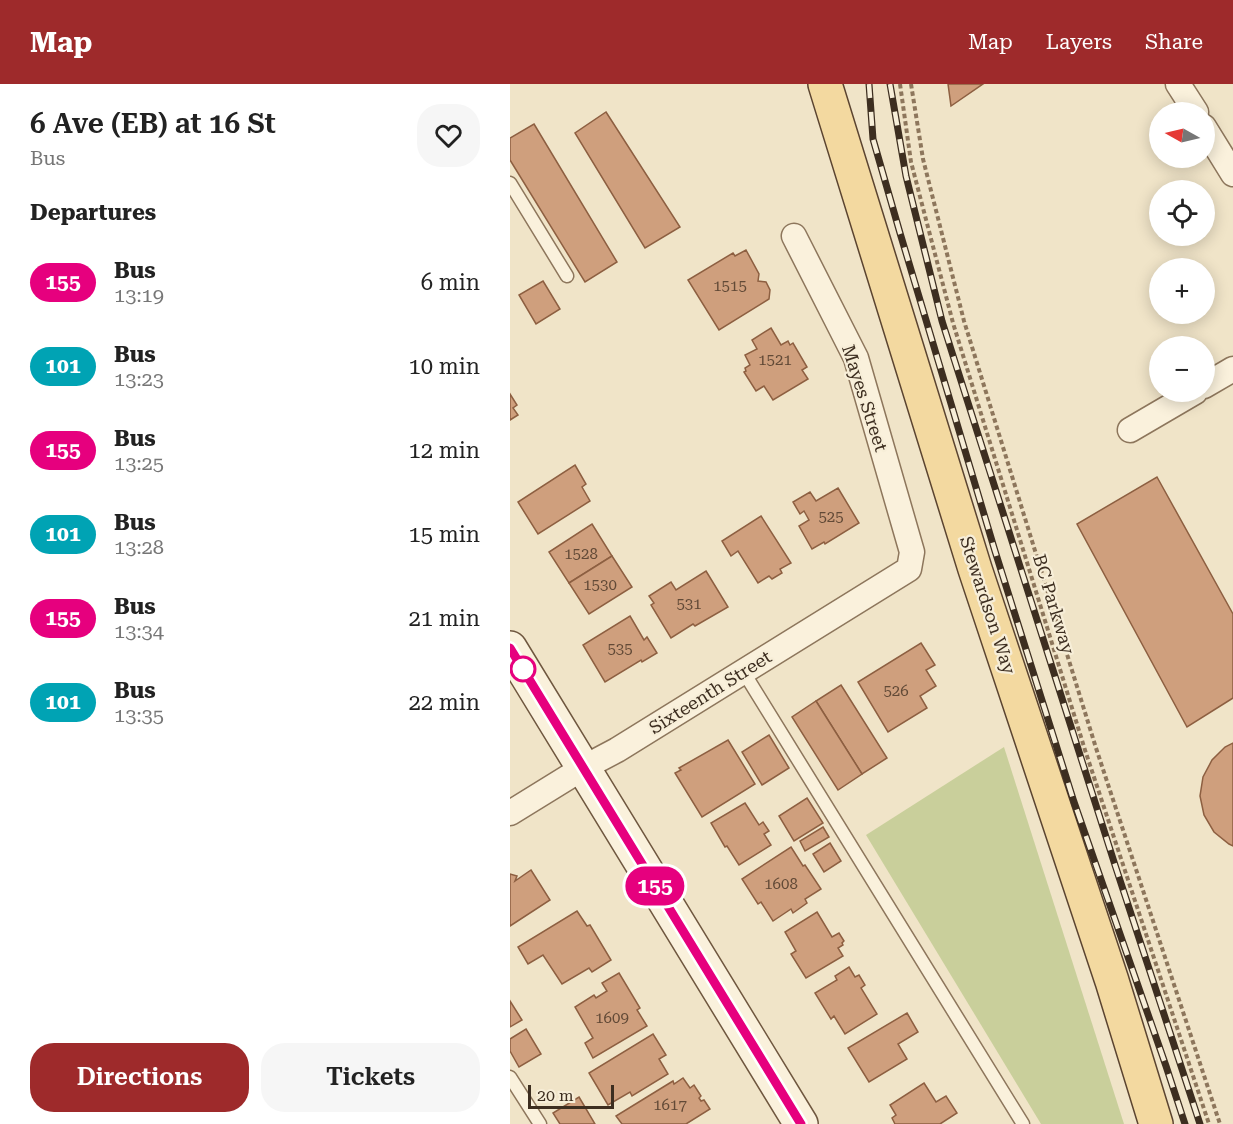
<!DOCTYPE html>
<html lang="en">
<head>
<meta charset="utf-8">
<style>
  body { margin:0; font-family:"Roboto Serif",serif; background:#f6f6f6; color:#222; height:100vh; display:flex; flex-direction:column; font-size:22px; white-space:nowrap }
  * { box-sizing:border-box; margin:0 }
  p { font-size:20px; color:#767676 }
  .icon { flex:none; width:33px; height:33px; fill:none; stroke:currentColor; stroke-width:2; stroke-linecap:round; stroke-linejoin:round }
  .map { position:relative; flex:1; overflow:hidden }
  .side { display:flex; flex-direction:column; background:#fff; width:510px }
  .side>* { flex:none }
  .badge { padding:0 12px; border-radius:20px; font-size:21px; line-height:39px }
  .needle { width:39px; rotate:278deg }
  .buttons { position:absolute; left:639px; top:18px; display:grid; gap:12px }
  .buttons a { display:grid; place-items:center; width:66px; height:66px; border-radius:50%; background:#fff; box-shadow:0 3px 15px #0003; font-size:30px }
  .scale { position:absolute; left:18px; bottom:15px; width:86px; box-sizing:border-box; padding-left:6px; border:3px solid #3d2e20; border-top:0; font-size:16px; line-height:21px; white-space:nowrap; color:#3d2e20; -webkit-text-stroke:4px #f7eed8; paint-order:stroke }
  .map>.badge { position:absolute; translate:-50% -50%; box-shadow:0 0 0 3px #fff }
  h2 { padding:0 30px; font-size:22px; line-height:54px }
  .round { display:grid; place-items:center; flex:none; width:63px; height:63px; border-radius:24px; background:#f6f6f6 }
  .summary { display:flex; align-items:center; justify-content:space-between; height:102px; padding:0 30px }
  h1 { font-size:28px; font-weight:600; line-height:45px }
  .button { display:flex; gap:12px; margin-top:auto; padding:12px 30px }
  .button a { flex:1; height:69px; border-radius:24px; background:#9e2a2b; color:#fff; font-size:24px; font-weight:600; line-height:69px; text-align:center }
  .button a+a { background:#f6f6f6; color:#222 }
  ul { padding:0; list-style:none }
  li { display:flex; align-items:center; gap:18px; height:84px; padding:0 30px }
  li div { flex:1 }
  li b { display:block; font-size:22px }
  li em { font-style:normal }
  li .badge { min-width:66px; font-weight:700; text-align:center }
  header { display:flex; align-items:center; gap:36px; box-sizing:border-box; height:84px; padding:0 30px; background:#9e2a2b; color:#fff }
  header strong { font-size:28px }
  nav { display:flex; gap:33px; margin-inline-start:auto; font-size:21px }
  main { display:flex; flex:1; min-height:0 }
  .map>svg:first-child { display:block }
</style>
</head>
<body>
<header>
<strong>Map</strong>
<nav><a>Map</a><a>Layers</a><a>Share</a></nav>
</header>
<main>
<section class="side">
<div class="summary"><div><h1>6 Ave (EB) at 16 St</h1><p>Bus</p></div><a class="round"><svg class="icon" aria-label="heart" viewBox="0 0 24 24"><path d="M12 20l-8-8c-3-5 5-10 8-4 3-6 11-1 8 4z"/></svg></a></div>
<h2>Departures</h2>
<ul>
<li><span class="badge" style="background:#e6007e;color:#fff">155</span><div><b>Bus</b><p>13:19</p></div><em>6 min</em></li>
<li><span class="badge" style="background:#00a3b4;color:#fff">101</span><div><b>Bus</b><p>13:23</p></div><em>10 min</em></li>
<li><span class="badge" style="background:#e6007e;color:#fff">155</span><div><b>Bus</b><p>13:25</p></div><em>12 min</em></li>
<li><span class="badge" style="background:#00a3b4;color:#fff">101</span><div><b>Bus</b><p>13:28</p></div><em>15 min</em></li>
<li><span class="badge" style="background:#e6007e;color:#fff">155</span><div><b>Bus</b><p>13:34</p></div><em>21 min</em></li>
<li><span class="badge" style="background:#00a3b4;color:#fff">101</span><div><b>Bus</b><p>13:35</p></div><em>22 min</em></li>
</ul>
<div class="button"><a>Directions</a><a>Tickets</a></div>
</section>
<div class="map">
<svg width="723" height="1040" viewBox="0 0 723 1040">
  <rect width="100%" height="100%" fill="#f0e4c8"/>
  <polygon fill="#c9cf9b" points="494,663 614,1040 531,1040 356,751"/>
  <g fill="#cf9f7d" stroke="#8d5f41" stroke-width="1.5">
    <polygon points="438,0 473,0 441,22"/>
    <polygon points="96,28 170,143 135,164 65,49"/>
    <polygon points="24,40 107,178 75,198 0,76 0,54"/>
    <polygon points="236,166 249,190 248,197 256,198 260,206 259,215 209,246 178,196 223,169 225,172"/>
    <polygon points="33,197 50,225 26,240 9,211"/>
    <polygon points="261,244 271,261 278,257 280,261 283,259 297,283 292,286 298,295 263,316 254,302 246,307 234,288 236,287 235,284 240,281 235,271 247,265 242,256"/>
    <polygon points="0,310 7,321 3,324 8,331 0,336"/>
    <polygon points="65,381 76,400 72,403 80,417 28,450 8,418"/>
    <polygon points="647,393 723,530 723,614 677,643 567,440"/>
    <polygon points="328,404 349,439 315,460 314,458 302,465 289,442 299,436 294,427 290,430 283,418 300,408 306,417"/>
    <polygon points="251,432 281,479 270,485 272,489 262,495 259,492 248,499 228,467 221,472 212,457"/>
    <polygon points="82,440 102,472 59,499 39,468"/>
    <polygon points="102,472 122,503 79,530 59,499"/>
    <polygon points="196,487 218,523 185,542 183,540 161,554 141,521 144,519 139,512 161,498 166,506"/>
    <polygon points="120,532 134,556 137,553 147,569 132,578 131,576 95,598 73,561"/>
    <polygon points="411,559 425,581 416,586 426,602 410,612 417,624 378,648 348,598"/>
    <polygon points="331,601 377,674 352,690 306,617"/>
    <polygon points="306,617 352,690 328,706 282,633"/>
    <polygon points="259,651 279,684 252,701 232,668"/>
    <polygon points="218,656 245,700 192,733 165,689 171,686 169,684"/>
    <polygon points="723,659 723,762 719,760 704,748 694,731 690,712 693,693 702,676 715,663"/>
    <polygon points="297,714 313,739 284,757 269,732"/>
    <polygon points="235,719 249,741 253,738 259,747 254,750 261,761 229,781 217,762 215,763 201,739"/>
    <polygon points="313,743 319,753 295,767 290,757"/>
    <polygon points="320,759 331,777 314,788 303,770"/>
    <polygon points="281,763 293,782 295,781 311,805 295,815 297,819 283,829 281,825 263,837 251,818 248,820 232,795"/>
    <polygon points="21,786 40,816 0,842 0,790 7,792 5,797"/>
    <polygon points="67,827 77,842 80,841 101,876 82,888 79,884 52,900 33,871 18,880 8,863"/>
    <polygon points="307,828 322,853 329,849 334,857 332,859 333,861 328,864 333,872 296,894 281,870 286,867 275,848"/>
    <polygon points="339,883 345,893 349,891 355,901 351,904 367,930 335,950 324,932 321,935 305,909 327,896 325,892"/>
    <polygon points="109,889 130,924 127,926 137,942 83,974 75,959 83,954 65,923 84,911 86,914 97,907 92,899"/>
    <polygon points="0,917 12,936 0,943"/>
    <polygon points="397,929 408,948 388,960 397,975 359,998 338,964"/>
    <polygon points="16,945 31,970 9,983 0,967 0,955"/>
    <polygon points="143,950 156,971 149,975 158,990 122,1012 120,1008 98,1021 79,989"/>
    <polygon points="173,994 180,1004 184,1001 191,1012 189,1014 191,1017 194,1016 200,1025 176,1040 112,1040 106,1032 163,997 164,1000"/>
    <polygon points="414,999 426,1018 436,1012 447,1029 430,1040 385,1040 382,1034 386,1031 380,1021"/>
    <polygon points="69,1013 85,1040 50,1040 43,1029"/>
  </g>
  <g fill="none" stroke-linecap="round" stroke-linejoin="round">
    <g stroke="#8d765c" stroke-width="15">
      <g id="lane">
        <polyline points="0,99 57,192"/>
        <polyline points="233,587 513,1040"/>
        <polyline points="0,993 30,1040"/>
      </g>
    </g>
    <g stroke="#8d765c" stroke-width="27">
      <g id="street">
        <polyline points="668,0 686,28"/>
        <polyline points="694,43 723,90"/>
        <polyline points="694,302 723,285"/>
        <polyline points="620,346 685,308"/>
        <polyline points="0,729 73,684 107,666 399,485 402,468 346,274 284,152"/>
      </g>
    </g>
    <g stroke="#6f573f" stroke-width="36">
      <polyline id="secondary" points="0,564 291,1040"/>
    </g>
    <g stroke="#5b4430" stroke-width="36">
      <polyline id="primary" points="315,0 465,485 602,897 646,1040"/>
    </g>
    <g stroke="#8d765c" stroke-width="4" stroke-dasharray="4.5 3" stroke-linecap="butt">
      <polyline points="390,0 401,78 443,239 575,666 699,1040"/>
      <polyline points="401,0 413,75 454,237 586,664 710,1040"/>
    </g>
    <use href="#lane" stroke="#faf1dc" stroke-width="12"/>
    <use href="#street" stroke="#faf1dc" stroke-width="24"/>
    <use href="#secondary" stroke="#faf1dc" stroke-width="33"/>
    <use href="#primary" stroke="#f3d9a0" stroke-width="33"/>
    <g stroke="#3d2e20" stroke-width="7">
      <g id="rail">
        <polyline points="359,0 363,55 390,149 485,467 564,718 656,982 675,1040"/>
        <polyline points="380,0 396,92 432,237 605,781 690,1040"/>
      </g>
    </g>
    <use href="#rail" stroke="#f7eed8" stroke-width="4.5" stroke-dasharray="14" stroke-linecap="butt"/>
  </g>
  <g fill="none" stroke-linecap="round" stroke-linejoin="round">
    <g stroke="#fff" stroke-width="14">
      <polyline id="line" points="0,564 291,1040"/>
    </g>
    <use href="#line" stroke="#e6007e" stroke-width="9"/>
  </g>
  <circle fill="#fff" stroke="#e6007e" stroke-width="3" cx="13" cy="585" r="12"/>
  <g text-anchor="middle" dominant-baseline="central" stroke-width="4.5" stroke-linejoin="round" paint-order="stroke">
    <g font-size="15" fill="#624a37">
      <text x="220" y="202">1515</text>
      <text x="265" y="276">1521</text>
      <text x="321" y="433">525</text>
      <text x="71" y="470">1528</text>
      <text x="90" y="501">1530</text>
      <text x="179" y="520">531</text>
      <text x="110" y="565">535</text>
      <text x="386" y="607">526</text>
      <text x="271" y="800">1608</text>
      <text x="102" y="934">1609</text>
      <text x="160" y="1021">1617</text>
    </g>
    <g font-size="18" fill="#3d2e20" stroke="#f7eed8">
      <text transform="translate(355 314) rotate(72)">Mayes Street</text>
      <text transform="translate(544 520) rotate(73)">BC Parkway</text>
      <text transform="translate(478 521) rotate(72)">Stewardson Way</text>
      <text transform="translate(200 608) rotate(-32)">Sixteenth Street</text>
    </g>
  </g>
</svg>
<div class="buttons">
<a><svg class="needle" viewBox="-14 -14 28 28"><path d="M0-13l5 13h-10z" fill="#e53935"/><path d="M0 13l5-13h-10z" fill="#767676"/></svg></a>
<a><svg class="icon" aria-label="locate" viewBox="0 0 24 24"><circle cx="12" cy="12" r="6"/><path d="M12 2v4M12 18v4M2 12h4M18 12h4"/></svg></a>
<a>+</a>
<a>−</a>
</div>
<div class="scale">20 m</div>
<b class="badge" style="left:145px;top:802px;background:#e6007e;color:#fff">155</b>
</div>
</main>
</body>
</html>
